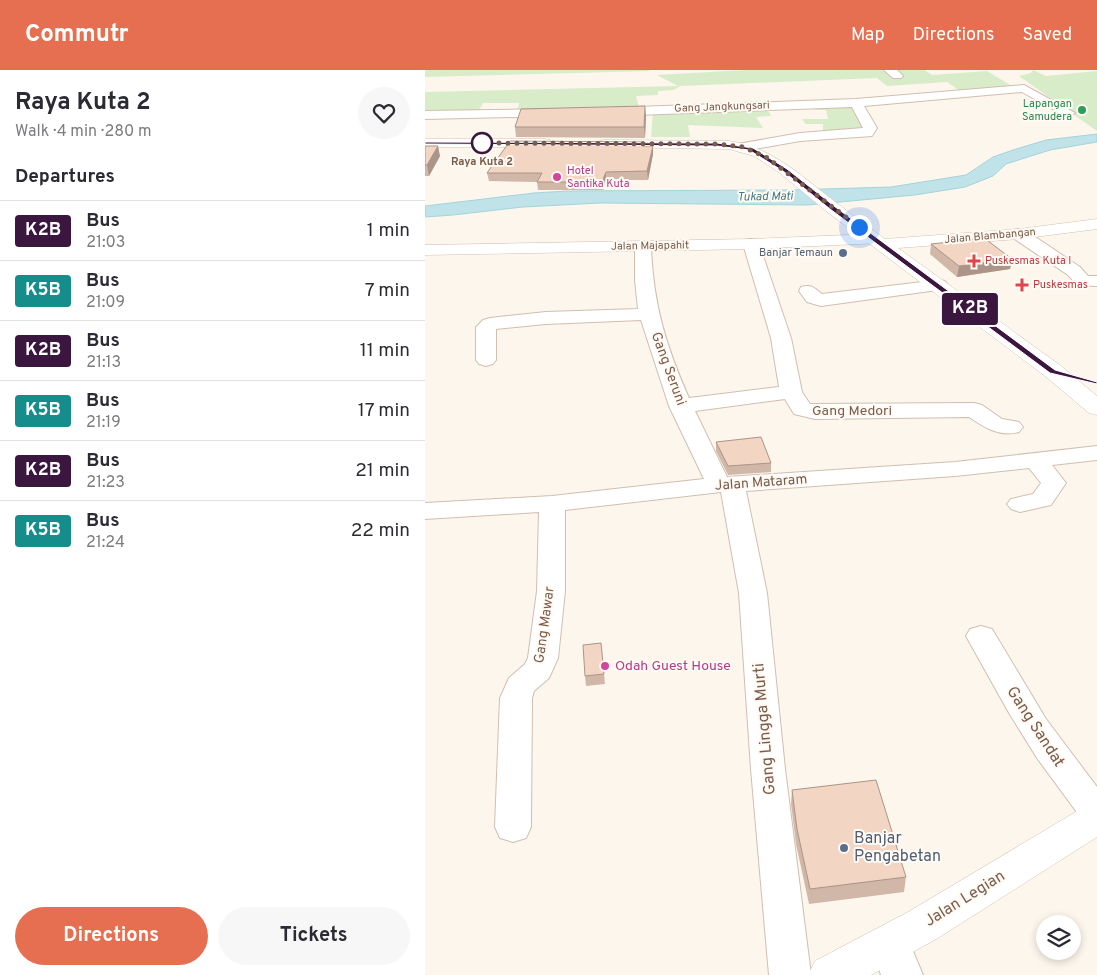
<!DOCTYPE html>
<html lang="en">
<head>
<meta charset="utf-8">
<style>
  body { margin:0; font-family:Overpass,sans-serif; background:#f7f7f7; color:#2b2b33; height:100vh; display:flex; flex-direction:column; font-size:19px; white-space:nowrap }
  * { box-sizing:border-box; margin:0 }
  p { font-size:16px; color:#7c7c81 }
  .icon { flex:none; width:28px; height:28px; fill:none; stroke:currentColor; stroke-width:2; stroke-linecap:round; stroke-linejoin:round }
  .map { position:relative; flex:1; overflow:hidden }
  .drawer { display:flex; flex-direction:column; background:#fff; width:425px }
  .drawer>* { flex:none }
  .badge { padding:0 10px; border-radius:4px; font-size:18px; line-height:32px }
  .controls { position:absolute; left:611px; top:845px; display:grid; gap:10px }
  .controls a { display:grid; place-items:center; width:45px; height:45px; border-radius:50%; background:#fff; box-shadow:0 2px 8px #0003; font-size:25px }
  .you { position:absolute; width:25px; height:25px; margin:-12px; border:4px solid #fff; border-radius:50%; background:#1a73e8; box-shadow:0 0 0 8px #1a73e833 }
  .map>.badge { position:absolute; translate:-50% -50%; box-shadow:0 0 0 2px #fff }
  h2 { padding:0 15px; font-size:19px; line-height:45px }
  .round { display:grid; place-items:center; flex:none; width:52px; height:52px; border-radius:26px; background:#f7f7f7 }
  .head { display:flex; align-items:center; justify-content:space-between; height:85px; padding:0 15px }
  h1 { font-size:24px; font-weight:700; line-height:38px }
  .cta { display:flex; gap:10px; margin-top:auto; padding:10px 15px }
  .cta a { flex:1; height:58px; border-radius:30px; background:#e76f51; color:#fff; font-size:20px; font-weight:700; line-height:58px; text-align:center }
  .cta a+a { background:#f7f7f7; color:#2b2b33 }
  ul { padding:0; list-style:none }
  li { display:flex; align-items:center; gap:15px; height:60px; padding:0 15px; border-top:1px solid #e1e1e2 }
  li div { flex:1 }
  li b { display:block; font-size:19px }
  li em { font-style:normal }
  li .badge { min-width:55px; font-weight:700; text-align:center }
  header { display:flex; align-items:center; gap:30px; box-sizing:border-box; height:70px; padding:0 25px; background:#e76f51; color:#fff }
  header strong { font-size:24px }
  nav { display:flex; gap:28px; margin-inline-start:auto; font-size:18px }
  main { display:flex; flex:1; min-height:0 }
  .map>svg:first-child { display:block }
</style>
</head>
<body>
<header>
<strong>Commutr</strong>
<nav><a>Map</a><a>Directions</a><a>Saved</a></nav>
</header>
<main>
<section class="drawer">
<div class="head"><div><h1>Raya Kuta 2</h1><p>Walk · 4 min · 280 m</p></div><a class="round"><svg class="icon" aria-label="heart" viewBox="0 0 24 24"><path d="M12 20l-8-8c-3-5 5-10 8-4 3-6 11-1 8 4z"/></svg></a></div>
<h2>Departures</h2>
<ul>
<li><span class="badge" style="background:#3b163f;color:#fff">K2B</span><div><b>Bus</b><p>21:03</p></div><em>1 min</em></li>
<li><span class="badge" style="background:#158d8b;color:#fff">K5B</span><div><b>Bus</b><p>21:09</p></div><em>7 min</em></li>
<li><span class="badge" style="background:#3b163f;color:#fff">K2B</span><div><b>Bus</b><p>21:13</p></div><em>11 min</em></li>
<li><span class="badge" style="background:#158d8b;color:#fff">K5B</span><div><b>Bus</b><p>21:19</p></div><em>17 min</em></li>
<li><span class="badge" style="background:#3b163f;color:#fff">K2B</span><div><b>Bus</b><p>21:23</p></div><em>21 min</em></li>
<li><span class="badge" style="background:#158d8b;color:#fff">K5B</span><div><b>Bus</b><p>21:24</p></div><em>22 min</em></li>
</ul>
<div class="cta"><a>Directions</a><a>Tickets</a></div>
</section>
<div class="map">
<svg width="672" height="905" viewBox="0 0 672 905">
  <rect width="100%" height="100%" fill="#fdf6ec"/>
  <g fill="#d8ecc9">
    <polygon points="0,0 224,0 225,1 0,7"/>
    <polygon points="320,0 500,0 507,5 562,1 590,18 535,21 522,12 462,16 452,8 255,16 249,20 233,21 233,25 211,26 214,38 92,41 94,33 58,33 53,42 0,43 0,22 253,16 232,5"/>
    <polygon points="608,0 621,6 672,1 672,61 594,6 606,3"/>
    <polygon points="428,34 439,62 398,62 398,54 381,54 377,49 403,49 401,40 390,40 387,35"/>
    <polygon points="342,38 346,46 331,47 338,58 263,55 265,67 226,67 228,42"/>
  </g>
  <polygon fill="#bfe3e8" stroke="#a5d3da" points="672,64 672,72 625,80 581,94 568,106 540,117 490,125 383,135 175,133 98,137 28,145 0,147 0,136 109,123 142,121 365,120 466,117 541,105 568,87 588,80 621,70"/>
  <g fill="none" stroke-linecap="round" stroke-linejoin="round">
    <g stroke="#d1beb0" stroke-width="2">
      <g id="minor">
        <polygon points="459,0 472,0 478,6 476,8 468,8"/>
        <polygon points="599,15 650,43 644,47 640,46 597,22 439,36 452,58 447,66 375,71 318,81 311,77 313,74 375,63 438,58 427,37 185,46 179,42 185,38 431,29"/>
        <polygon points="131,39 137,43 135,46 0,49 0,41"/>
        <polygon points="594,159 600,160 655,197 663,206 672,206 672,216 652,215 643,205 588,168 586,164 588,160"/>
        <path d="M326 169 332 170 334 174 366 268 377 322 385 334 549 333 557 335 577 349 594 352 598 357 594 362C574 367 560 358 544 347L390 349 369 344 360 329 270 341 302 407 530 392 672 376V390L627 395 641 413 626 435 595 442 586 439 582 434 586 429 608 424 616 413 604 398 530 406 321 421 342 523 360 699 386 905H344L326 699 314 523 296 422 140 440V521L133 588 124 608 109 621 107 628 106 757 101 768 88 772 75 768 70 757 75 628 84 608 100 594 103 588 112 521 114 442 0 449V433L127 426 279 409 244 336 216 250 121 254 71 259V290L68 294 61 296 54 294 51 290V257L58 250 65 248 121 242 213 239 210 210V176L212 172H224L226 176C228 234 241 276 264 328L354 317 346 268 318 174 320 170Z"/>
        <path d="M514 210 520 211 523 215 520 219 396 236 382 232 374 221 376 217C387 214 389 218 397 224Z"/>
        <polygon points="556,556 567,559 621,649 672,717 672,756 659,752 612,688 584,643 541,566 545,559"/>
        <polygon points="465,855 479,860 498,905 456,905 445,873 451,860"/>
      </g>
    </g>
    <g stroke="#d1beb0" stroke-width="1">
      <polygon id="tertiary" points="449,164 455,165 458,169 455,173 326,179 0,185 0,175 326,169"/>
    </g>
    <g stroke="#d6c0b0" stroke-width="1">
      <g id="secondary">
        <polygon points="0,69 120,69 125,70 127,73 125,76 120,77 0,77"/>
        <path d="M180 70 304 71C348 77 378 108 413 134 428 146 444 157 460 169L594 159 672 149V159L594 169 473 178 636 296 672 326V345L664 343 620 306 401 141 355 103 329 86 304 79 175 77 173 74 175 71Z"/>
        <polygon points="672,733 672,767 513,868 446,905 383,905 390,891 483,842 659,737"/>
      </g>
    </g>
    <use href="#minor" fill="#fff" fill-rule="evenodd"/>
    <use href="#tertiary" fill="#fff" fill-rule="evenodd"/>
    <use href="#secondary" fill="#fff" fill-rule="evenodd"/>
  </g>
  <g fill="#d1b7a8">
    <polygon points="221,46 220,68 91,67 90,57"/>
    <polygon points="0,76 15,86 4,106 0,106"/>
    <polygon points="219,76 228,76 228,84 223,110 181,110 178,120 113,120 112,112 64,111 62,103"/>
    <polygon points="506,174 587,189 585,199 532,207 505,184"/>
    <polygon points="291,372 346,393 346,402 303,405 291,381"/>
    <polygon points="176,573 180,614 161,616 160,606"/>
    <polygon points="367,720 481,807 479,822 384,834 371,774 366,734"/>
  </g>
  <g fill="#aa9588">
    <polygon points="220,36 221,46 220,68 219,57"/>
    <polygon points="13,76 15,86 4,106 2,95"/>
    <polygon points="228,76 228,84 223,110 222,101"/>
    <polygon points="181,102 181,110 178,120 177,112"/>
    <polygon points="587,189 585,199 532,207 534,196"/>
  </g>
  <g fill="#f3d5c3" stroke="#aa9588">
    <polygon points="220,36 219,57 90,57 96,39"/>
    <polygon points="85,71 219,72 218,76 228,76 222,101 181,102 177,112 112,112 117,103 62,103"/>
    <polygon points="0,76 13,76 2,95 0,95"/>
    <polygon points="559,168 587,189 534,196 506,174"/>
    <polygon points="336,367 346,393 303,396 291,372"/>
    <polygon points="176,573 179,604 160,606 158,575"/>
    <polygon points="451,710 481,807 385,819 372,759 367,720"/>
  </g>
  <polygon fill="#3b163f" stroke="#fff" points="0,72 292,73 328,78 362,99 409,136 630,300 672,312 672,314 625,303 405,139 358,101 324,80 292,76 0,74"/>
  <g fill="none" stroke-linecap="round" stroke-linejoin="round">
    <polyline stroke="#7a5c4d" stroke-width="5" stroke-dasharray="0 9" points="57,73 52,73 292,74 318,77 341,87 434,157"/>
  </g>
  <circle fill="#2e9e5b" stroke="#fffaf3" stroke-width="2" cx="657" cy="40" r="5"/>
  <circle fill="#fff" stroke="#3b163f" stroke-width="2.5" cx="57" cy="73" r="10"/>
  <g fill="#d1479c" stroke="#fffaf3" stroke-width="2">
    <circle cx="132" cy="107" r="5"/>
    <circle cx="180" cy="596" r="5"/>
  </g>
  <g fill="#5c6f8a" stroke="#fffaf3" stroke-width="2">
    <circle cx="418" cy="183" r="5"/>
    <circle cx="419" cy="778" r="5"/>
  </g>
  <g fill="#e0444e" stroke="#fffaf3" stroke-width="2">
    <path d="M546.5 183.5h5v5h5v5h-5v5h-5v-5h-5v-5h5z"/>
    <path d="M594.5 207.5h5v5h5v5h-5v5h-5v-5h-5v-5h5z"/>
  </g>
  <g text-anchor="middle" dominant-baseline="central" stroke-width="4" stroke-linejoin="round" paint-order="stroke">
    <g font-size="11" fill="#27864d" stroke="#fffaf3" text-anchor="end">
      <text x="647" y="34">Lapangan<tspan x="647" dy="13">Samudera</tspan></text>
    </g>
    <g font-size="11" fill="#7a5c4d" stroke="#fffaf3">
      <text transform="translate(297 37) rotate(-2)">Gang Jangkungsari</text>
      <text transform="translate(565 166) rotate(-5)">Jalan Blambangan</text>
      <text transform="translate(225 176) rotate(-1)">Jalan Majapahit</text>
    </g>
    <g font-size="11" font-weight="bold" fill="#7a5c4d" stroke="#fffaf3">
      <text x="57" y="92">Raya Kuta 2</text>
    </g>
    <g font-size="11" fill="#b23c85" stroke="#fffaf3" text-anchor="start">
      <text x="142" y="101">Hotel<tspan x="142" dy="13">Santika Kuta</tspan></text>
    </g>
    <g font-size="11" fill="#4e5e75" stroke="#fffaf3" text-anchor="end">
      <text x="408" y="183">Banjar Temaun</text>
    </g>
    <g font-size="11" fill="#be3a42" stroke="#fffaf3" text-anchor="start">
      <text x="560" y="191">Puskesmas Kuta I</text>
      <text x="608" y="215">Puskesmas</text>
    </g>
    <g font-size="12" font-style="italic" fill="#437c86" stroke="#fffaf3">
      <text transform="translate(340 127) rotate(-1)">Tukad Mati</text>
    </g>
    <g font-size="14" fill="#7a5c4d" stroke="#fffaf3">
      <text transform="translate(243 299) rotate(70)">Gang Seruni</text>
      <text x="427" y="341">Gang Medori</text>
      <text transform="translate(336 413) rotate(-4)">Jalan Mataram</text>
      <text transform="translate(120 555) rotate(-82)">Gang Mawar</text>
    </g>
    <g font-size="14" fill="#b23c85" stroke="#fffaf3" text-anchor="start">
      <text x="190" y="596">Odah Guest House</text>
    </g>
    <g font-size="16" fill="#7a5c4d" stroke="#fffaf3">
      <text transform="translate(610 657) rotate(57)">Gang Sandat</text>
      <text transform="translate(340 659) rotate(-95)">Gang Lingga Murti</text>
      <text transform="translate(540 829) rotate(-32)">Jalan Legian</text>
    </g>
    <g font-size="16" fill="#4e5e75" stroke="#fffaf3" text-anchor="start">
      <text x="429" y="769">Banjar<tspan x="429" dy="18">Pengabetan</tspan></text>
    </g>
  </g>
</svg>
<div class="controls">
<a><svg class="icon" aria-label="layers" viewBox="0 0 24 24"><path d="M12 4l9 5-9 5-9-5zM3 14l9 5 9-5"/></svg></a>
</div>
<div class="you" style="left:434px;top:157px"></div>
<b class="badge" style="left:545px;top:239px;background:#3b163f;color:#fff">K2B</b>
</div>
</main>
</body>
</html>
